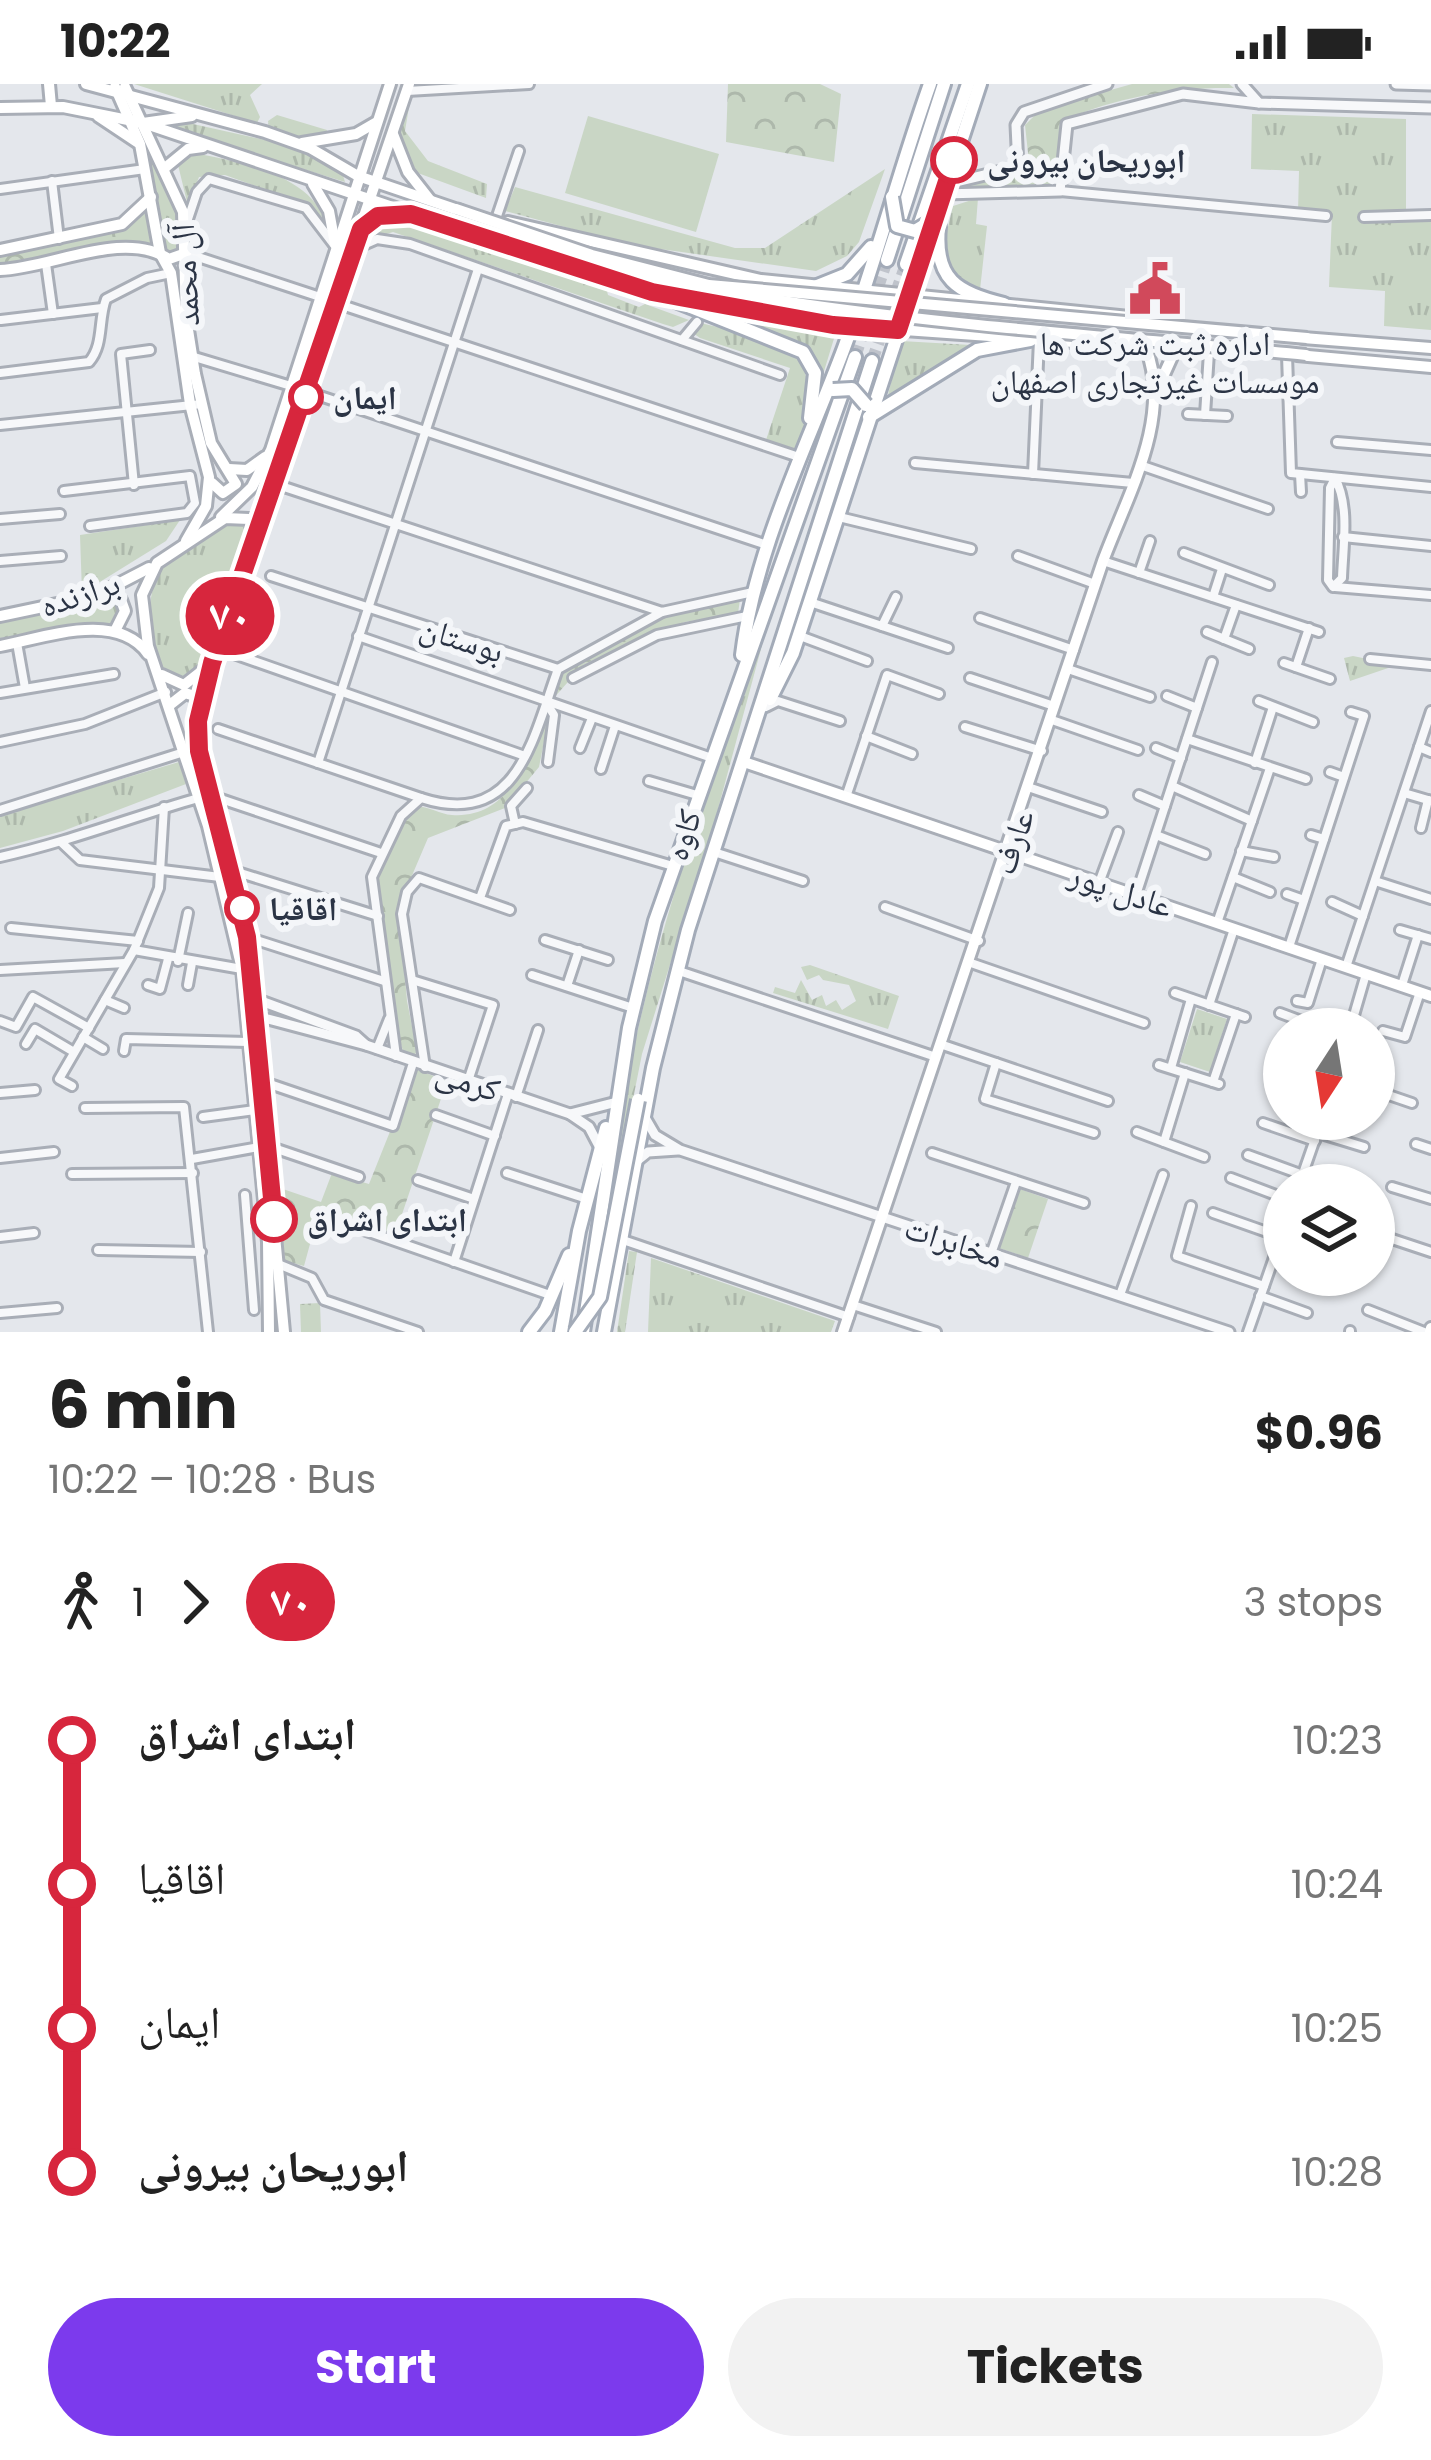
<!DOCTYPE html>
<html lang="en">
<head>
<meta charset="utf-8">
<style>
  body { margin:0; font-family:Poppins,"Noto Naskh Arabic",sans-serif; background:#f2f2f2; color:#222; height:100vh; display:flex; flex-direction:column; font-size:45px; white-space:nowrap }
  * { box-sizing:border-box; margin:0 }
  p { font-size:39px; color:#767676 }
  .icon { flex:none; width:66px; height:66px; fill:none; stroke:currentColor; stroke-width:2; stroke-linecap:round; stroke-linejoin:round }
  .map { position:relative; height:1248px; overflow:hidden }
  .panel { display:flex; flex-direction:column; background:#fff; flex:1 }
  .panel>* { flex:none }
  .badge { padding:0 24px; border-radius:39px; font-size:42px; line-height:78px }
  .needle { width:78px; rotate:192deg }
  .buttons { position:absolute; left:1263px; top:924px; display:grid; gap:24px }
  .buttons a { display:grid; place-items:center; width:132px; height:132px; border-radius:50%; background:#fff; box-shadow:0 3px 9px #0004; font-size:60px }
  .map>.badge { position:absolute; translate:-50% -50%; box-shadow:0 0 0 6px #fff }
  .legs { display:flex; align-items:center; gap:18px; height:132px; padding:0 48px; font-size:39px }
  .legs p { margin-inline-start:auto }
  .summary { display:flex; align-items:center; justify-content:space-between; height:204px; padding:0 48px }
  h1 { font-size:66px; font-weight:700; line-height:90px }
  .primary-button { display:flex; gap:24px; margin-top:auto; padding:24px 48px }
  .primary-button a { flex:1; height:138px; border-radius:72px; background:#7c3aed; color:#fff; font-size:48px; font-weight:700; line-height:138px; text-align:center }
  .primary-button a+a { background:#f2f2f2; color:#222 }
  ul { padding:0 48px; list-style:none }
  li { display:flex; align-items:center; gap:42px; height:144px; font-size:45px }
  li i { display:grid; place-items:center; width:18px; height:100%; margin:0 15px; background:currentColor }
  li i::after { content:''; width:30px; height:30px; margin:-15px; border:9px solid; border-radius:50%; background:#fff }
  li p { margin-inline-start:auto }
  li:first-child i { background:linear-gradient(#0000 50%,currentColor 0) }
  li:last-child i { background:linear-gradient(currentColor 50%,#0000 0) }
  .status { display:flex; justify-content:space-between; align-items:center; height:84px; padding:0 60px; background:#fff; direction:ltr }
  .status svg { height:33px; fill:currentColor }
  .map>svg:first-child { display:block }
</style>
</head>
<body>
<div class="status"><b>10:22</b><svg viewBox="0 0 49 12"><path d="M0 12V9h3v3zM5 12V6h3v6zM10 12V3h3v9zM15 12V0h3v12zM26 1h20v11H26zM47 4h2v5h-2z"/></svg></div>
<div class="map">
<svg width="1431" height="1248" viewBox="0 0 1431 1248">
  <defs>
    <pattern id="grass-tufts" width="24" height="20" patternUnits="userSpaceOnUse" patternTransform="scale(3)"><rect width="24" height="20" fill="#c9d6c5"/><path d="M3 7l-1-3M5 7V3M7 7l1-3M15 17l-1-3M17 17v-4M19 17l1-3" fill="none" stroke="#adb8ab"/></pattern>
    <pattern id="forest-crowns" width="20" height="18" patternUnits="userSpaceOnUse" patternTransform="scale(3)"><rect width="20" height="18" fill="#c9d6c5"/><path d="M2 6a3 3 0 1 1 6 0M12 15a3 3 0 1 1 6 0" fill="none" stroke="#adb8ab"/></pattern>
  </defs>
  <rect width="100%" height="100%" fill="#e4e7ec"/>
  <g fill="url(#grass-tufts)">
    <polygon points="134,0 262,0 250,11 260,33 257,39"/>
    <polygon points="411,11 405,47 428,77 487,100 486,114 415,88 397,46"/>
    <polygon points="1252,30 1406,35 1406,129 1365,136 1431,135 1431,246 1384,242 1385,207 1329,203 1332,130 1298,128 1299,87 1251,85"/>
    <polygon points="277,31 327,46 325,52 299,53 269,44 268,37"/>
    <polygon points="175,36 297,63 342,88 345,98 153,39"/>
    <polygon points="145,54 182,134 183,167 168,170 163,166"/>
    <path d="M194 69C241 78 322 93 327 148L303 119 225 91 199 93 188 122 178 81Z"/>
    <polygon points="885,85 859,158 847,172 816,187 632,161 505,127 515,103 735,164 765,164"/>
    <polygon points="978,114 976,140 987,142 980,206 952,194 942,168 953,122"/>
    <polygon points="404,137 606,203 608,211 639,223 645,220 689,236 673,243 663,240 393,148 360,158 374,140"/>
    <polygon points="718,232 836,248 821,297 805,264"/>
    <path d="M701 239C749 252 810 251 808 312 807 332 806 349 797 369L766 356 790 284 700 254 693 249Z"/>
    <polygon points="901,257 971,261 887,315"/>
    <polygon points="180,436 166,457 82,509 80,451"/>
    <path d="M232 436 243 437 248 448C238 480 215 595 178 595L160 581C135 502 157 469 232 436Z"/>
    <polygon points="106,515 120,522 118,539 0,554 0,535"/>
    <path d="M769 535 714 740 642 970 602 1171C611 1102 619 1031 634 963 666 817 717 675 769 535Z"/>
    <polygon points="1353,572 1397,581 1350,597 1344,574"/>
    <polygon points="179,678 186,700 63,747 0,764 0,731"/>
    <polygon points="810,881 899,912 888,945 773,909 775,903 795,909 801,896 812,916 822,911 826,922 836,916 842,926 856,917 849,901 823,896 819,891 807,896 801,883"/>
    <polygon points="1197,925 1227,935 1210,988 1180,978"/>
    <polygon points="629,1167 637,1168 625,1248 617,1248"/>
    <polygon points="651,1174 835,1237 831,1248 648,1248"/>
    <polygon points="320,1219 321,1248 301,1248 300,1220"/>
  </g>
  <g fill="url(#forest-crowns)">
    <polygon points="728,0 820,0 841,10 834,78 726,58"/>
    <path d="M1132 0H1229L1234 4C1176 3 1117 13 1064 36L1054 100 964 103 1020 87 1029 78 1025 41 1040 26Z"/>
    <polygon points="148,125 155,161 124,159 0,181 0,168 124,144"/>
    <polygon points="740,516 738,529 685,538 626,560 583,581 552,616 560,586 663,531"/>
    <path d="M546 626 550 628 539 683 505 724 428 754 399 822 407 917 417 967 414 972 403 967 394 937 378 791 386 767 415 723C428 721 438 730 452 731 513 735 528 670 546 626Z"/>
    <polygon points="415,985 447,997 396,1148 385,1151 319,1127 304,1182 285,1177 277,1103 321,1118 332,1089 369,1100"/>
    <polygon points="1017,1104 1048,1115 1028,1174 996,1163"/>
  </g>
  <polygon fill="#c9d6c5" points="588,32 719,70 696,148 565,109"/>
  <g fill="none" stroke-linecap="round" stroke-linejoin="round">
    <g stroke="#bfc3cb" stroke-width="12" stroke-dasharray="12 6" stroke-linecap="butt">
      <polyline points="855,273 887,176"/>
      <polyline points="872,277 906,180"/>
    </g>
    <g stroke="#a9aeb7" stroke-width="14">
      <g id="minor">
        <polyline points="407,7 529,0"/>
        <polyline points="52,97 59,155"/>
        <polyline points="0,105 145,85"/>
        <polyline points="1060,107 1326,132"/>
        <polyline points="1364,133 1431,131"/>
        <polyline points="496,135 519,67"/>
        <polyline points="186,141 197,108 209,95 306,124 335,162"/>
        <polyline points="354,165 377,155 410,160 780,291"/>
        <polyline points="186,169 320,213"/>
        <polyline points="46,180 53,230"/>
        <polyline points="336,219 799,373"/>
        <polyline points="1,236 102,224"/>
        <polyline points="682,256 697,238"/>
        <polyline points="1287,271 1291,389 1431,403"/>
        <polyline points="191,272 291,302"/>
        <path d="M0 289 89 278C104 261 98 237 106 215L147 194 171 189"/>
        <polyline points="308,308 767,461"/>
        <polyline points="1188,330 1227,332"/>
        <polyline points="1205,331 1209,268"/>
        <polyline points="0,341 202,320"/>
        <polyline points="1337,358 1431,366"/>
        <polyline points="915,379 1133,399"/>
        <polyline points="1140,381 1268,425"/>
        <polyline points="1033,390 1039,256"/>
        <polyline points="1300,390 1301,408"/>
        <path d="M1335 394C1350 422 1343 463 1342 494L1333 503 1328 496 1330 404Z"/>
        <polyline points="275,400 662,528 753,508"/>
        <polyline points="134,401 121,270 150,266"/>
        <polyline points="64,407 190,392 195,419 187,429 90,442"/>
        <polyline points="839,433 971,465"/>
        <polyline points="0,435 60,430"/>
        <polyline points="1343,453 1431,462"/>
        <polyline points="1184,469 1269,501"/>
        <polyline points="1018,472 1095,500"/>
        <polyline points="0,477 61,472"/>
        <polyline points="1103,477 1319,548"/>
        <polyline points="1139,489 1150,457"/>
        <polyline points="271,492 558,585"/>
        <polyline points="1335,503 1431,511"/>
        <polyline points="1213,513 1222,485"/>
        <polyline points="810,518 948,564"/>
        <polyline points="980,534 1074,566"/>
        <polyline points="882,542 896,513"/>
        <polyline points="1207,548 1249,565"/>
        <polyline points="358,552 709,673"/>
        <polyline points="800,552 867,577"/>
        <polyline points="1224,555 1236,521"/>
        <polyline points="17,559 25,604"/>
        <polyline points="228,568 525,672"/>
        <polyline points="1370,575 1431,581"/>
        <polyline points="1284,579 1330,595"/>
        <polyline points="1296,583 1309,544"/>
        <polyline points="1068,585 1150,613"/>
        <polyline points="573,594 657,551 747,532"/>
        <polyline points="970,594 1054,622"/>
        <polyline points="0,609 114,590"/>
        <polyline points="1167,612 1197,624"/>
        <polyline points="1259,617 1313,638"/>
        <polyline points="547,620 554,631 548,678"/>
        <polyline points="766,623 778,617 840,637"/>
        <polyline points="1052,636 1138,666"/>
        <polyline points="965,643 1042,667"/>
        <polyline points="218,645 421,714"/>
        <polyline points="866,652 912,670"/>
        <polyline points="1187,655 1306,695"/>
        <polyline points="0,658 85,640 166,608"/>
        <polyline points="1419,663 1431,668"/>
        <polyline points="580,664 592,634"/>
        <polyline points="1156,664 1181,674"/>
        <polyline points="318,679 478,185"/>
        <polyline points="1255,679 1273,623"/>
        <polyline points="601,685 615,642"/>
        <polyline points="1330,688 1344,693"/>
        <polyline points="649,697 697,711"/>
        <polyline points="1172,702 1252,737"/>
        <polyline points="1031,704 1102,728"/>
        <polyline points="1404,709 1431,717"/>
        <polyline points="209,711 381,769"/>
        <polyline points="1139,711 1165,722"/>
        <polyline points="846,713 887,591 939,610"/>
        <polyline points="0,726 184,668"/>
        <polyline points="515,740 511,722 527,704"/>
        <polyline points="1421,744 1428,716"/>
        <polyline points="1156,751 1205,770"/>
        <polyline points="1311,751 1324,755"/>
        <polyline points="62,759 80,776 220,793"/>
        <polyline points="1241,767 1274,773"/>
        <polyline points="714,768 803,797"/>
        <path d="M0 773C68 758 132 733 198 714"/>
        <polyline points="231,786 378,832"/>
        <polyline points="1233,793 1270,808"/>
        <polyline points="1375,797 1431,815"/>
        <polyline points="1099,799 1118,748"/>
        <polyline points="1287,810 1304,816"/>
        <polyline points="1136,811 1212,578"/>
        <polyline points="480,814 506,742 523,738 673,782"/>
        <polyline points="1332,818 1363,832"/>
        <polyline points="885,823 979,857"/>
        <polyline points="1217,839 1270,684"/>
        <polyline points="11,844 138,857"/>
        <polyline points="1400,846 1431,855"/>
        <polyline points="247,853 384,897"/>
        <polyline points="545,856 608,876"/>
        <polyline points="1289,863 1364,632 1351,628"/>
        <polyline points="134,866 242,885"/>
        <polyline points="178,877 188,829"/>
        <polyline points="971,879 1144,939"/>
        <polyline points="1346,883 1431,627"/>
        <polyline points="0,886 125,879"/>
        <polyline points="679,887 936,973"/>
        <polyline points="532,891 633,924"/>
        <polyline points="412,896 493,921 468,997"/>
        <polyline points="148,901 160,905 168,875"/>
        <polyline points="188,901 192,879"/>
        <polyline points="1402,901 1418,851"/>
        <polyline points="567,902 579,866"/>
        <polyline points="1175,909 1245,933"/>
        <polyline points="105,916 124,924"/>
        <polyline points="1297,917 1308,919 1322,875"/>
        <polyline points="1209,921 1234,845"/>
        <polyline points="1280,929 1323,945"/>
        <polyline points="0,937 16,943 33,913 89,944"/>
        <polyline points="1350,945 1366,890"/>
        <polyline points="1383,947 1405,953 1420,908"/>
        <polyline points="83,953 103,965"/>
        <polyline points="26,960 35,945 74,968"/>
        <polyline points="940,960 1108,1017"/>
        <polyline points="377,965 389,935"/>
        <polyline points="124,967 126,955 248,958"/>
        <path d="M396 972 372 793 401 732 421 714C517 745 532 657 558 585L662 528"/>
        <polyline points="996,979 985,1015 1094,1049"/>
        <polyline points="1159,981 1219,1000"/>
        <polyline points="1277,982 1284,985"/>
        <polyline points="425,983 402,830 407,808 419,794 510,826"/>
        <polyline points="1171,984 1191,915"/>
        <polyline points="261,997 393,1042 413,979"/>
        <polyline points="1213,998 1236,930"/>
        <polyline points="72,1002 59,995 134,866 159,804 164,723"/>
        <polyline points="1374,1006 1412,1019"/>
        <polyline points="0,1009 35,1006"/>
        <polyline points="516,1013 538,946"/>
        <polyline points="85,1024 184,1023 208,1248"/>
        <polyline points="436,1031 495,1052"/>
        <polyline points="203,1033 255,1026"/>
        <polyline points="1263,1039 1315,1057"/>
        <polyline points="1137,1048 1204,1073"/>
        <polyline points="1318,1049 1364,1063"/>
        <polyline points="1164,1058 1185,989"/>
        <polyline points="1416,1060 1431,1065"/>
        <polyline points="268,1062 359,1093"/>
        <polyline points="932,1069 1084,1119"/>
        <polyline points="1248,1071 1303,1091"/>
        <polyline points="0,1074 54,1068"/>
        <polyline points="192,1075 259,1063"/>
        <polyline points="507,1089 587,1115"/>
        <polyline points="72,1090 193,1089"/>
        <polyline points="1231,1094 1284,1114"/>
        <polyline points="418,1096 474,1115"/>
        <polyline points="1299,1101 1322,1035"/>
        <polyline points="1392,1103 1431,1115"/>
        <polyline points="245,1111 254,1226"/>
        <polyline points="1191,1122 1177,1172 1264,1202"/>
        <polyline points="1213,1129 1281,1153"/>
        <polyline points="323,1132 550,1211"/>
        <polyline points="1374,1149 1431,1168"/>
        <polyline points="0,1153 34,1149"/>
        <polyline points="620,1155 849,1233"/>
        <polyline points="98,1166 201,1168"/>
        <polyline points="991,1170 1016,1098"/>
        <polyline points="454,1178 508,1010"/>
        <polyline points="278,1180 312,1194 324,1216 418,1248"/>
        <polyline points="1120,1211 1163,1091"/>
        <polyline points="1260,1212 1307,1229"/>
        <polyline points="853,1221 936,1248"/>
        <polyline points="1368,1226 1424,1248"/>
        <polyline points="0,1229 57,1224"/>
        <polyline points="1248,1248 1284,1145"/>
        <polyline points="1350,1248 1350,1247"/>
      </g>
    </g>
    <g stroke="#a9aeb7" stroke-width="15">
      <g id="tertiary">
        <polyline points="1242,0 1259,19"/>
        <polyline points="1396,0 1431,1"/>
        <polyline points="947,100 1018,83 1016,41 1024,28 1107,0"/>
        <polyline points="944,110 1060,107 1067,40 1183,10 1259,19 1431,24"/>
        <polyline points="253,914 356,952 366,961"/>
        <polyline points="255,936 268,935 366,961 570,1030"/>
        <polyline points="644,1032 655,1051 680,1066 1229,1248"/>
        <polyline points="599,1062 589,1043 570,1030 613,1019"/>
        <polyline points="638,1076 648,1068 678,1066"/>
      </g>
    </g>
    <g stroke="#a9aeb7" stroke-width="16">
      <g id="secondary">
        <polyline points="49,0 51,22"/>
        <polyline points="86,0 265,48 310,64 358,92 461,127"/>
        <polyline points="115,3 140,60 160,169 171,189 190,320 209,393 206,422 186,457"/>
        <polyline points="125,3 183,128 186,233 195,290 211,359 236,400 223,409 212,399"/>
        <polyline points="0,24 63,23 143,39 458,145"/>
        <polyline points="98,32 137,58"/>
        <polyline points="143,39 192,32"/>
        <polyline points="393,50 408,88 430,116"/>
        <polyline points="302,59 356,50 375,39"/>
        <polyline points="166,83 188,65 203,63"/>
        <polyline points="313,100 329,127 335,160"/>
        <polyline points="508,138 761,196 1129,233"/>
        <polyline points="363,143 378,132 401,129"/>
        <polyline points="0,166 122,140 151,113"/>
        <polyline points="544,174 658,210"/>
        <path d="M0 186C52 184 123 145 169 175L186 169"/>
        <polyline points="676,213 833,241 1230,269"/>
        <polyline points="1303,254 1431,264"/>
        <polyline points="1297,271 1431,283"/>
        <polyline points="1157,306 1175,266"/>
        <polyline points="229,385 247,386 265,373"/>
        <polyline points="221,433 252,403 271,366 390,0"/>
        <polyline points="256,457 249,435 225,434 157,479 142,511 148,562 208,742 242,885 268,1158 269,1248"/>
        <polyline points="106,507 121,516 125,527 115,547"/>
        <polyline points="0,532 95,512 149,484"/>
        <path d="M0 562C44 554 117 526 148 570"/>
        <polyline points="212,579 198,637 199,666 247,853 284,1248"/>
        <polyline points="162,591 184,601 212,579 409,0"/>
        <polyline points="171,620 185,609 204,615"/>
        <polyline points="744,678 1431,912"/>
        <path d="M843 1248 1103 477C1127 412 1173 333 1146 264"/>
        <polyline points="1430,1248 1431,1244"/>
      </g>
    </g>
    <g stroke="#a3abb8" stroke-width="18">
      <g id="primary">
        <path d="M939 143C934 195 957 209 1004 220"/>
        <polyline points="887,176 944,0"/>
        <polyline points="906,180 968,0"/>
        <polyline points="817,202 847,190 871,163"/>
        <polyline points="653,208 803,268 815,289 810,334"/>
        <polyline points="869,333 977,266 1030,256"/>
        <path d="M742 571C755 464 807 363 844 264 876 177 899 87 930 0"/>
        <polyline points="770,615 793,569 980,0"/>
        <polyline points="529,1248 545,1227 569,1171"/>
        <polyline points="561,1248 579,1147 606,1044"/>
        <polyline points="583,1248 629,944 655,837 855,273"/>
        <polyline points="604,1248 653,984 688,846 872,277"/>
      </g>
    </g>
    <use href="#minor" stroke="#f7f8fa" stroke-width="8"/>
    <use href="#tertiary" stroke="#f7f8fa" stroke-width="9"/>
    <use href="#secondary" stroke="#fff" stroke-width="10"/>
    <use href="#primary" stroke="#fff" stroke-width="12"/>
    <g stroke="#a9aeb7" stroke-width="16" stroke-linecap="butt">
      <g id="secondary-bridge">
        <polyline points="456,125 592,171 709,201 1307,254"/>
        <path d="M452 143C729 231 1019 243 1306 271"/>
      </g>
    </g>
    <g stroke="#a3abb8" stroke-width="18" stroke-linecap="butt">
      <g id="primary-bridge">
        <polyline points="892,113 897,142 915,147 935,135"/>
        <polyline points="833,306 852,305 866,321"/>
        <polyline points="575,1248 600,1213 638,1016"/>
      </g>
    </g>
    <use href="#secondary-bridge" stroke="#fff" stroke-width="10"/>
    <use href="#primary-bridge" stroke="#fff" stroke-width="12"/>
  </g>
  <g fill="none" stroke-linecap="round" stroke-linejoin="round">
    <g stroke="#fff" stroke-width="27">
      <polyline id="line-1" points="274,1135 247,853 199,667 198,637 212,579 361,145 378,132 411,130 652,208 833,241 898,246 954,76"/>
    </g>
    <use href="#line-1" stroke="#d7263d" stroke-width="18"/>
  </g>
  <defs>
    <g id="civic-bare" transform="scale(4.14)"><path d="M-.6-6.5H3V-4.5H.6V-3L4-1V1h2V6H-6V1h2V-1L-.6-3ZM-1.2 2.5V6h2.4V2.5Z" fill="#d1495b" stroke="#f4f6f9" stroke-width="2.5" paint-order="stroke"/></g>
  </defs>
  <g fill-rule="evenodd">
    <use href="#civic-bare" x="1155" y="205"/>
  </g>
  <g fill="#fff" stroke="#d7263d" stroke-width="6">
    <circle cx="954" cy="76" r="21"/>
    <circle cx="306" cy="313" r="15"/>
    <circle cx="242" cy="824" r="15"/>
    <circle cx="274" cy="1135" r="21"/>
  </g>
  <g text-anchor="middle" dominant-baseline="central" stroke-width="12" stroke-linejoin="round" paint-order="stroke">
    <g font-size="33" font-weight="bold" fill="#2b3445" stroke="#f4f6f9" text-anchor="start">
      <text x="987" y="76">ابوریحان بیرونی</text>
      <text x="333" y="313">ایمان</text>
      <text x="269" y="824">اقاقیا</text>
      <text x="307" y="1135">ابتدای اشراق</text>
    </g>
    <g font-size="33" fill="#2b3445" stroke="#f4f6f9">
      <text transform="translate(185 191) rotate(-93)">آل محمد</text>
      <text transform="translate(80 510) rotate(-18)">برازنده</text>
      <text transform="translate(462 555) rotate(18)">بوستان</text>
      <text transform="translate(683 751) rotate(-72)">کاوه</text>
      <text transform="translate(1013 758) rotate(-71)">عارف</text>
      <text transform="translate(1121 806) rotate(19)">عادل پور</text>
      <text transform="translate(468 997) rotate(18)">کرمی</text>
      <text transform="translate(954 1158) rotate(18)">مخابرات</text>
    </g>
    <g font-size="33" fill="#2b3445" stroke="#f4f6f9">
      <text x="1155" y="259">اداره ثبت شرکت ها<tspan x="1155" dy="38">موسسات غیرتجاری اصفهان</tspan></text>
    </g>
  </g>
</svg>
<div class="buttons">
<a><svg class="needle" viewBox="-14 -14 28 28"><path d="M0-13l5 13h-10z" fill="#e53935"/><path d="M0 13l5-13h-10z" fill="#767676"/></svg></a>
<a><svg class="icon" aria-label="layers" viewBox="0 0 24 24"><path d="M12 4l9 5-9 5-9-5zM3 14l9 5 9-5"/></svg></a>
</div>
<b class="badge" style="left:230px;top:532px;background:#d7263d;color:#fff">۷۰</b>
</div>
<section class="panel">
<div class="summary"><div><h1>6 min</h1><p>10:22 – 10:28 · Bus</p></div><b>$0.96</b></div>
<div class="legs"><svg class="icon" aria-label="walk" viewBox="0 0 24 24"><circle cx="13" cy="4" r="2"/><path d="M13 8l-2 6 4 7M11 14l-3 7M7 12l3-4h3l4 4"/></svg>1<svg class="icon" aria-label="forward" viewBox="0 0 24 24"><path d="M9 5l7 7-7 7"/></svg><b class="badge" style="background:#d7263d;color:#fff">۷۰</b><p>3 stops</p></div>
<ul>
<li><i style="color:#d7263d"></i><b>ابتدای اشراق</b><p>10:23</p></li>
<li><i style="color:#d7263d"></i><span>اقاقیا</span><p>10:24</p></li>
<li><i style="color:#d7263d"></i><span>ایمان</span><p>10:25</p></li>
<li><i style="color:#d7263d"></i><b>ابوریحان بیرونی</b><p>10:28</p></li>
</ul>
<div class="primary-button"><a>Start</a><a>Tickets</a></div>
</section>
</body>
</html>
